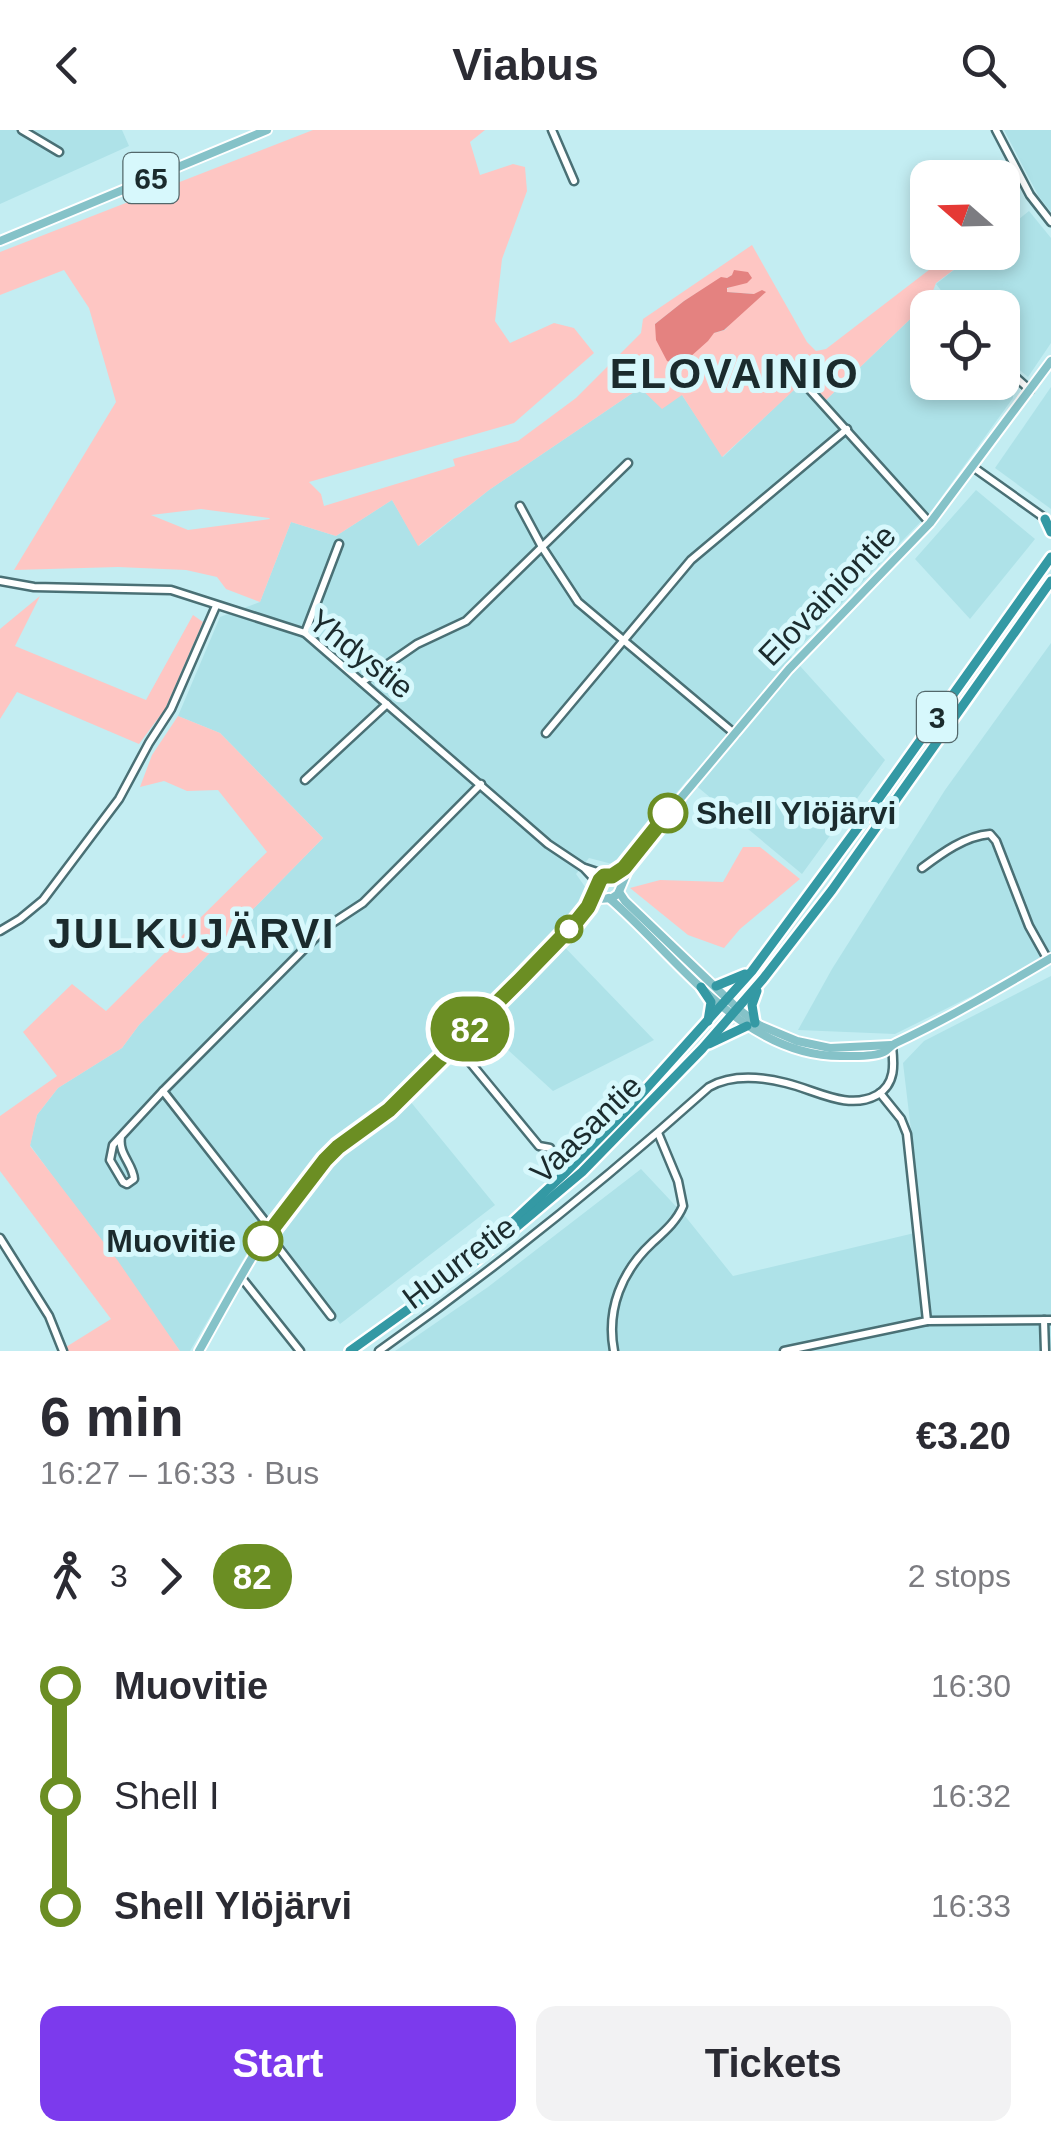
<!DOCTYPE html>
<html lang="en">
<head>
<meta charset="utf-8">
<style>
  body { margin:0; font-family:Helvetica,sans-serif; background:#f2f2f3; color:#2b2b33; height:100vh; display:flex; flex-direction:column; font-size:38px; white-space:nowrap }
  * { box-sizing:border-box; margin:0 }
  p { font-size:32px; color:#7c7c81 }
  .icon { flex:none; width:55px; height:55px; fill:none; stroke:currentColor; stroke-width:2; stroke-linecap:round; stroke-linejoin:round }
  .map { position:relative; height:1221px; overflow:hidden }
  .drawer { display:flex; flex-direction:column; background:#fff; flex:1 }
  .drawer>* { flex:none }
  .badge { padding:0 20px; border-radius:32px; font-size:35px; line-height:65px }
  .needle { width:65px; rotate:290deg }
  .fabs { position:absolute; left:910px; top:30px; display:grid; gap:20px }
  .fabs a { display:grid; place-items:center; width:110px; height:110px; border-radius:20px; background:#fff; box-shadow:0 5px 15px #0003; font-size:50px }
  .map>.badge { position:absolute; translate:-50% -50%; box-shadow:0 0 0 5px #fff }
  .legs { display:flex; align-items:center; gap:15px; height:110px; padding:0 40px; font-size:32px }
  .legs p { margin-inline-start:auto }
  .summary { display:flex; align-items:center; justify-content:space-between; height:170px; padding:0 40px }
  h1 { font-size:55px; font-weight:800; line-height:75px }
  .primary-button { display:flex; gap:20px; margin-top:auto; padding:20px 40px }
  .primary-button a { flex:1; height:115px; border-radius:20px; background:#7c3aed; color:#fff; font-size:40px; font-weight:800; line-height:115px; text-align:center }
  .primary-button a+a { background:#f2f2f3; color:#2b2b33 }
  ul { padding:0 40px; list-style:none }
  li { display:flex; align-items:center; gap:35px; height:110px; font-size:38px }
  li i { display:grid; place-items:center; width:15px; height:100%; margin:0 12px; background:currentColor }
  li i::after { content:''; width:25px; height:25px; margin:-12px; border:8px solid; border-radius:50%; background:#fff }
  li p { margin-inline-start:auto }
  li:first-child i { background:linear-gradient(#0000 50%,currentColor 0) }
  li:last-child i { background:linear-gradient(currentColor 50%,#0000 0) }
  header { display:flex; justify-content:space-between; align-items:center; height:130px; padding:0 40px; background:#fff; font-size:45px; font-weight:800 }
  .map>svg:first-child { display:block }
</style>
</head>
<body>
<header><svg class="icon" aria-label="back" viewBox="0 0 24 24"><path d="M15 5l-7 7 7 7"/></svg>Viabus<svg class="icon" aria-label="search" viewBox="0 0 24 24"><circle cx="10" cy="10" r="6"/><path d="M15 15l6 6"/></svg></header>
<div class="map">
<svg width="1051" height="1221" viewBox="0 0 1051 1221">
  <rect width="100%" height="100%" fill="#c3edf2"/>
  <g fill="#aee2e8">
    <polygon points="0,0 122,0 129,16 0,74"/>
    <polygon points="1004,0 1051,0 1051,82 1039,67"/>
    <polygon points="1029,81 1051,108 1051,213 1028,247 1003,226 1002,178 954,177 936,154 976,123 1002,122 1003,102"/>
    <polygon points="929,171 935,177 928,178 928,252 1002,252 1003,244 1013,256 1013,268 932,380 791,526 885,630 802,744 688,649 616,735 589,728 576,744 588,761 572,785 553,805 654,910 553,961 473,888 401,960 495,1075 340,1194 266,1090 190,1221 180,1221 30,1015 37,985 58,958 122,918 139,895 323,708 220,603 178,586 220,487 260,472 291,392 336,406 392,370 419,416 489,360 640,258 682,265 723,327 807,247 827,269"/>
    <polygon points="1051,257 1051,379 995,338"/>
    <polygon points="976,360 1035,409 970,489 915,429"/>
    <polygon points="1051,513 1051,824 1006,849 895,904 798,900 832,839 945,660"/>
    <polygon points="1051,846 1051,1221 395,1221 488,1157 641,1039 685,1086 733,1146 923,1101 903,933 924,911"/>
  </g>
  <g fill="#fec6c3" fill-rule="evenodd">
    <path d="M313 0H485L470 12 480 45 513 34 525 37 527 61 502 129 495 191 510 213 554 193 574 198 594 223 514 293 309 352 321 364 324 376 455 336 453 329 518 311 576 268 641 203 643 189 752 115 807 212 816 221 826 219 938 133C945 119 962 123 976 123L936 153 929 171 826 270 807 248 722 327 682 265 662 279 640 258 489 360 418 416 392 370 336 406 291 392 260 472 226 459 217 447 186 440 118 437 14 440 116 272 89 178 64 140 0 165V122ZM732 145 736 154 727 159V162L754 164 725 200 714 203 655 194 684 171 721 148H727ZM201 379 269 388 270 389 188 400 151 385Z"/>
    <polygon points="40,466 15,516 146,570 193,485 203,492 165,579 139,614 17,562 0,589 0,499"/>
    <polygon points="178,586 220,603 323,708 139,895 122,918 58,958 37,985 30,1016 118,1131 180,1221 68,1221 66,1217 111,1189 0,1041 0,986 57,946 23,902 72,854 106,881 267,722 218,660 187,661 164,651 140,657 152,625"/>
    <polygon points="743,717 760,717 800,749 740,799 724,818 688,805 630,758 660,750 723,752"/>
  </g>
  <polygon fill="#e48280" points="734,140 748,142 752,148 747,153 727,158 727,162 754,164 762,160 766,162 724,200 714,203 708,211 680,236 667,231 656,210 655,194 684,171 721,147 727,148 732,145"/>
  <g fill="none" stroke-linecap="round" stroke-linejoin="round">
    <g stroke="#4a7075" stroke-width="11">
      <g id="minor">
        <polyline points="22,0 59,22"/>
        <polyline points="552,0 574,51"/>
        <polyline points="996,0 1030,65 1051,92"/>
        <polyline points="1002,235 1030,260"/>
        <polyline points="810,260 930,393"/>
        <polyline points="973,337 1046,389"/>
        <polyline points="520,376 542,417 578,472 735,604"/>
        <polyline points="0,451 34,457 171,460 305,503 548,714 584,738 598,753"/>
        <polyline points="305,503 339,414"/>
        <polyline points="362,552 417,514 466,491 628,333"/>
        <polyline points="546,603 691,430 847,299"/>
        <polyline points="305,650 387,574"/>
        <polyline points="585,738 609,746"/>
        <path d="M922 738C942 723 965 706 990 704L996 711 1029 796 1048 830"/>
        <polyline points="0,801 20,789 43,770 119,669 149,613 171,579 216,476"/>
        <polyline points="455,914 539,1016 550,1018"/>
        <polyline points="163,961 271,1099"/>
        <path d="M121 1007C118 1024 133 1034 134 1049L127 1054 123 1052 110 1030 113 1015 163 961 325 798 363 773 481 654"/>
        <polyline points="268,1104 331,1186"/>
        <polyline points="0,1108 49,1186 63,1221"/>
        <polyline points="241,1147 300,1221"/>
        <polyline points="1044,1190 1045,1221"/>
        <polyline points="927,1191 1051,1190"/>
        <path d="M379 1221C495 1139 604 1051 709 957 732 944 762 947 786 953 816 960 848 981 877 965 896 954 894 934 892 916"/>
        <path d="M614 1221C606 1179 622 1141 652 1113 664 1102 677 1091 683 1076L678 1051 658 1003"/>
        <polyline points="784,1221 927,1191 907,1004 901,989 880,963"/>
      </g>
    </g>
    <g stroke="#fff" stroke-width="12">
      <g id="major">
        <polyline points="0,111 267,0"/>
        <polyline points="619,762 625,771 737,878 759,895 797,911 830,918 891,915"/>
        <path d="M609 768C679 828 744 929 845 926 856 926 874 927 884 922 888 920 891 915 896 913 949 888 1000 858 1051 828"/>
        <polyline points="589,776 599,769 612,768 618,764 631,733"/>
        <path d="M199 1221C236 1155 272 1084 326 1029 351 1003 383 986 409 961L575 793 588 777 600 750 605 746H613L624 738 649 706 789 539 930 393 1051 231"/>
      </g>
    </g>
    <g stroke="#fff" stroke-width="14">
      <g id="highway">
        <polyline points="1045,389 1051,402"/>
        <polyline points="716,856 745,844"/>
        <polyline points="701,857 711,872 708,891"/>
        <polyline points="755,893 752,875 757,861"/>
        <polyline points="709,914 747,896"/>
        <polyline points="502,1102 563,1045 628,979 752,841 865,688 1051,427"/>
        <polyline points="350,1221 477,1130 582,1042 702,919 763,849 832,760 1051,451"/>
      </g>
    </g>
    <use href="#minor" stroke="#fff" stroke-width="6"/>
    <use href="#major" stroke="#85c2c8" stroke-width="8"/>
    <use href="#highway" stroke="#3499a4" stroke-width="9"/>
  </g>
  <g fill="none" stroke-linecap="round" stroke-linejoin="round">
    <g stroke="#fff" stroke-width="22">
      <polyline id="line-1" points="263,1111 325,1030 338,1017 389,980 520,850 576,792 588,777 600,750 604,746 612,746 624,738 668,683"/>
    </g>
    <use href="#line-1" stroke="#6b8e23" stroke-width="15"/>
  </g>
  <g fill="#fff" stroke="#6b8e23" stroke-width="5">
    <circle cx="668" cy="683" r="18"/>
    <circle cx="569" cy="799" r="12"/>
    <circle cx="263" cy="1111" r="18"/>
  </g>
  <g text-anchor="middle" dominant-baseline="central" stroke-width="10" stroke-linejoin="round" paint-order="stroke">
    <g fill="#d7f8fc" stroke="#53686b" stroke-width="2.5">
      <rect x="123.5" y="23" width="55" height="50" rx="8"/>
      <rect x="917" y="562" width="40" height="50" rx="8"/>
    </g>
    <g font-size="30" font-weight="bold" fill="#1b2b2d">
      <text x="151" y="48">65</text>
      <text x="937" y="587">3</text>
    </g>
    <g font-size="32" fill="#1b2b2d" stroke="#d7f8fc">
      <text transform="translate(827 465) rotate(-46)">Elovainiontie</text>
      <text transform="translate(361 524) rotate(38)">Yhdystie</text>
      <text transform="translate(586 999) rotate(-44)">Vaasantie</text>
      <text transform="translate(459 1132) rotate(-37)">Huurretie</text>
    </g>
    <g font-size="32" font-weight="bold" fill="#1b2b2d" stroke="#d7f8fc" text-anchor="start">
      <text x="696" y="683">Shell Ylöjärvi</text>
      <text x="236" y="1111" text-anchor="end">Muovitie</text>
    </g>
    <g font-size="42" font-weight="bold" letter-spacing="2.5" fill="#1b2b2d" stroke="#d7f8fc">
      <text x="735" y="243">ELOVAINIO</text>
      <text x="192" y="803">JULKUJÄRVI</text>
    </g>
  </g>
</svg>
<div class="fabs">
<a><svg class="needle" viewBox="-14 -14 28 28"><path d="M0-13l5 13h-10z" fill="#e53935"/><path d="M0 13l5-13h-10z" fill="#7c7c81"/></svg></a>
<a><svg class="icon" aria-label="locate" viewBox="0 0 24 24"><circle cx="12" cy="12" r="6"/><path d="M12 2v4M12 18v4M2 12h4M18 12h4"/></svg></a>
</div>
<b class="badge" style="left:470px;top:899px;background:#6b8e23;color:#fff">82</b>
</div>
<section class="drawer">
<div class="summary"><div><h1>6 min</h1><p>16:27 – 16:33 · Bus</p></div><b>€3.20</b></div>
<div class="legs"><svg class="icon" aria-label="walk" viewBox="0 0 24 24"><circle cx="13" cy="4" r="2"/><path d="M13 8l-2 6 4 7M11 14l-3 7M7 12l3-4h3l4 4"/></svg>3<svg class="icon" aria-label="forward" viewBox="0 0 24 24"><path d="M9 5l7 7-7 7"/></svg><b class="badge" style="background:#6b8e23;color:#fff">82</b><p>2 stops</p></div>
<ul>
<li><i style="color:#6b8e23"></i><b>Muovitie</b><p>16:30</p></li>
<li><i style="color:#6b8e23"></i><span>Shell I</span><p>16:32</p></li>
<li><i style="color:#6b8e23"></i><b>Shell Ylöjärvi</b><p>16:33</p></li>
</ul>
<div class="primary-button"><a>Start</a><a>Tickets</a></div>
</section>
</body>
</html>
